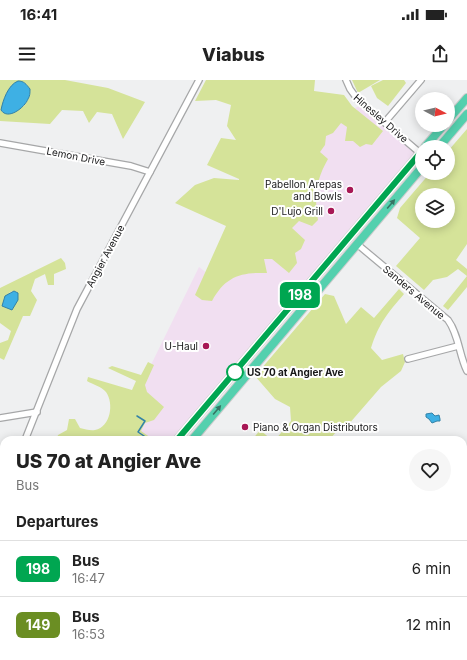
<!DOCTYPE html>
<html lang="en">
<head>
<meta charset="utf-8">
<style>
  body { margin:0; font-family:Inter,sans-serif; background:#f6f6f6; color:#222; height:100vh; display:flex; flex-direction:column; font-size:15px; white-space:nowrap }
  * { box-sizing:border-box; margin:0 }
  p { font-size:13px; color:#767676 }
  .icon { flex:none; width:22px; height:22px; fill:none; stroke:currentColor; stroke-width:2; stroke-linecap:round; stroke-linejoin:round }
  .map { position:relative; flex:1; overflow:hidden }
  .sheet { position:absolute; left:0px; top:356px; width:467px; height:224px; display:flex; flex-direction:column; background:#fff; border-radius:12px 12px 0 0; box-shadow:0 2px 10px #0003 }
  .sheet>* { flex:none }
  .badge { padding:0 8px; border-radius:6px; font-size:14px; line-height:26px }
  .needle { width:26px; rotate:97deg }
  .controls { position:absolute; left:415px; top:12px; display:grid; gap:8px }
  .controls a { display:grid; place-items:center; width:40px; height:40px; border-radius:50%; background:#fff; box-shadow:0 2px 10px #0003; font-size:20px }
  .map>.badge { position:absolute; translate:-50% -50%; box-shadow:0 0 0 2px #fff }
  h2 { padding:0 16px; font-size:15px; line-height:36px }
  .round { display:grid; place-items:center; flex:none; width:42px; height:42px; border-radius:21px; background:#f6f6f6 }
  .overview { display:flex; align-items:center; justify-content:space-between; height:68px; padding:0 16px }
  h1 { font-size:19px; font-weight:800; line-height:30px }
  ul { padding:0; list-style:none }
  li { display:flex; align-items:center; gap:12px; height:56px; padding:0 16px; border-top:1px solid #e0e0e0 }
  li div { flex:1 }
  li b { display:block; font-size:15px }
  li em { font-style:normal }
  li .badge { min-width:44px; font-weight:700; text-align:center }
  .status { display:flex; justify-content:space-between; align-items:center; height:28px; padding:0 20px; background:#fff; direction:ltr }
  .status svg { height:11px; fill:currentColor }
  header { display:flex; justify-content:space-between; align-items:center; height:52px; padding:0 16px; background:#fff; font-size:18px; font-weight:800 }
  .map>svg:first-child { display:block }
</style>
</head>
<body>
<div class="status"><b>16:41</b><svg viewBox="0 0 49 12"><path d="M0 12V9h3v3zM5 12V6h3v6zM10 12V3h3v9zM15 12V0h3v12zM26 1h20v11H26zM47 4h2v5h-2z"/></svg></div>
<header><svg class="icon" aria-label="menu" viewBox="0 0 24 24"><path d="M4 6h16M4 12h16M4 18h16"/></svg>Viabus<svg class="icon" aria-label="share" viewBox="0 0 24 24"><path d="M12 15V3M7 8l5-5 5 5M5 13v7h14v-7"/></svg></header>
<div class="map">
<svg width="467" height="580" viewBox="0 0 467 580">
  <rect width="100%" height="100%" fill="#eff0f1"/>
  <polygon fill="#f1dff1" points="359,26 416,73 368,127 289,223 217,305 196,333 174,360 138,360 120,348 199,187 221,204 309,73 336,38"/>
  <g fill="#d5e399" fill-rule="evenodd">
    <path d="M0 0H65L108 8 145 22 123 59 112 34 97 32 89 43 83 31 62 30 50 44 0 41ZM25 3C33 12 30 17 24 26L2 32V26L10 7Z"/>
    <path d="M206 0H315L314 11 344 15 352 26 383 51 372 65 366 64 360 67 353 61H345L347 47 341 43 333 53 326 56 325 65 320 72 328 79C316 100 314 116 318 140L312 146 299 141 292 148 305 160 301 169 295 173 297 183 289 193 272 179H264L267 193C240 192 225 197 212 221L202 220 195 215 226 146 175 123 195 105 214 98 239 100V99L207 85 221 58 236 60 227 46 231 25 216 20 195 21Z"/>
    <polygon points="352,0 380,0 358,13"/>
    <polygon points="383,0 404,0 406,3 388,26 377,18 371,6"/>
    <path d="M467 49V164L456 180 467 189V207L448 230 443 226 467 196 458 189 447 197 433 200 424 210 396 186 420 158 397 138 400 128 430 93H448V71ZM422 115H448V141H422Z"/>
    <path d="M61 178 65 183 66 189 54 194V205H48L45 194 35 199 31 211 37 220 30 236H23L4 280 0 278V263L8 260 11 251 0 243V208ZM14 211 17 212 13 229 12 230 3 226 10 212Z"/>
    <path d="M399 209 404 214C387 234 379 243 371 268L382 280 403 274 405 282 401 291 381 307 348 345 337 351 329 360H275L291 341 290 327 275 319 255 296 325 214 334 216 346 244 361 227 374 238Z"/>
    <path d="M148 282 154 285 145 305 147 312 164 327 154 340 145 343 141 351 154 360H56L58 355 67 350 69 339H75L80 348C85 349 90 351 95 350 111 347 114 323 106 312 102 307 92 304 87 301L88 297 132 310 136 301 108 288 112 286 141 295Z"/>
    <polygon points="260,350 272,360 252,360"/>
    <polygon points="0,459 4,461 4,554 0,559"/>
    <polygon points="463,540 467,540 467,580 8,580 12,576 463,576"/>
  </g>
  <g fill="#3eb0e4" stroke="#3382a7">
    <path d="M18 1C24 1 26 4 30 9 30 13 30 16 28 19 25 27 8 41 1 30 3 20 8 5 18 1Z"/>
    <polygon points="14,211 18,213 18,220 12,230 2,226 5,216"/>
    <polygon points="432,333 435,336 439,335 440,339 440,341 437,341 432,343 429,339 426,337 426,334"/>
  </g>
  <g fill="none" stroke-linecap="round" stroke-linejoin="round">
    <g stroke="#3382a7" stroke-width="1.5">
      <polyline points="137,336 145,341 138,352 150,360"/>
      <polyline points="220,576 225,580"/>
    </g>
    <g stroke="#a6a7a8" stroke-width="8">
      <g id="minor">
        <polyline points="346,0 350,9 358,20 420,73"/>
        <polyline points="385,42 421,0"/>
        <polyline points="0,63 131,86 150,92"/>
        <path d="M357 164 448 240C459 255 459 275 467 291"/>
        <polyline points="408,279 458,266"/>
        <polyline points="0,338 37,332"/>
        <polyline points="25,360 77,229 199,0"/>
        <polyline points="463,377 467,372"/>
        <polyline points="0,424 4,411"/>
      </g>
    </g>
    <g stroke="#ccc" stroke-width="10">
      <g id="highway">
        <polyline points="448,40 467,18"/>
        <polyline points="425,67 444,45"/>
        <polyline points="439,67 467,34"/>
        <polyline points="177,360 422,71"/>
        <polyline points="192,360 422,87"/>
        <polyline points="0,565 4,561"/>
        <polyline points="1,580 5,576"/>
      </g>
    </g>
    <use href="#minor" stroke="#fff" stroke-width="5.5"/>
    <use href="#highway" stroke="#54d0ae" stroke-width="8"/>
  </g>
  <defs><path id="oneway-solid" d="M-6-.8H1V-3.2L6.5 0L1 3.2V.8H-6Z"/></defs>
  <g fill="#367464">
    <use href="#oneway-solid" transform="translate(391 124) rotate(-50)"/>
    <use href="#oneway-solid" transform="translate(217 330) rotate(-50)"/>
  </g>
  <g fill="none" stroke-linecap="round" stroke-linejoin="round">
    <g stroke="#fff" stroke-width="9">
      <polyline id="line" points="177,360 422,71"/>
    </g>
    <use href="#line" stroke="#00a651" stroke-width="6"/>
  </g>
  <g fill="#a71755" stroke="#fff" stroke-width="1.5">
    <circle cx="350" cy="110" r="4"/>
    <circle cx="331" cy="131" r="4"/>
    <circle cx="206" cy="266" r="4"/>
    <circle cx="245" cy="347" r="4"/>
  </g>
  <circle fill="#fff" stroke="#00a651" stroke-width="2" cx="235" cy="292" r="8"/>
  <g text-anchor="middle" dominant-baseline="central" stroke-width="4" stroke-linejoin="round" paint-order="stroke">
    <g font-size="10" fill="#181819" stroke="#fff">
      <text transform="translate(381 38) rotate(41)">Hinesley Drive</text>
      <text transform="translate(76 76) rotate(11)">Lemon Drive</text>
      <text transform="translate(105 176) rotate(-62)">Angier Avenue</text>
      <text transform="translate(414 212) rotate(40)">Sanders Avenue</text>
    </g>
    <g font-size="10" fill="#181819" stroke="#fff" text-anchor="end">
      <text x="342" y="104">Pabellon Arepas<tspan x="342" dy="12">and Bowls</tspan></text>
      <text x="323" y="131">D'Lujo Grill</text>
      <text x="198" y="266">U-Haul</text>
      <text x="253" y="347" text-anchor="start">Piano &amp; Organ Distributors</text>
    </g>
    <g font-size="10" font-weight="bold" fill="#181819" stroke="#fff" text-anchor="start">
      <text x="247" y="292">US 70 at Angier Ave</text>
    </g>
  </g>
</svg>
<div class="controls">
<a><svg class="needle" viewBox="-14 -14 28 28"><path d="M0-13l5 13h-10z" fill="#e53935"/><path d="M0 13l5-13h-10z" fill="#767676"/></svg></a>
<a><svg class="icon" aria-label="locate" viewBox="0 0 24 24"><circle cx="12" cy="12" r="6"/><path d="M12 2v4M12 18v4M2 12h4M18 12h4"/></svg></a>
<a><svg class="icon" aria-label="layers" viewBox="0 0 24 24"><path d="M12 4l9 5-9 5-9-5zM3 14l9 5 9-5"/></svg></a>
</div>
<b class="badge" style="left:300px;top:215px;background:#00a651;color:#fff">198</b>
<section class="sheet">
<div class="overview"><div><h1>US 70 at Angier Ave</h1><p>Bus</p></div><a class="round"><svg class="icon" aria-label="heart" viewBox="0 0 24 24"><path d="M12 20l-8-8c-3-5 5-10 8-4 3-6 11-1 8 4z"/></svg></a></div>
<h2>Departures</h2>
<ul>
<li><span class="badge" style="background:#00a651;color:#fff">198</span><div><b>Bus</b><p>16:47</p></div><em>6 min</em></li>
<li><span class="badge" style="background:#6b8e23;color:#fff">149</span><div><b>Bus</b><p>16:53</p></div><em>12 min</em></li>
</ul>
</section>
</div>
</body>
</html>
